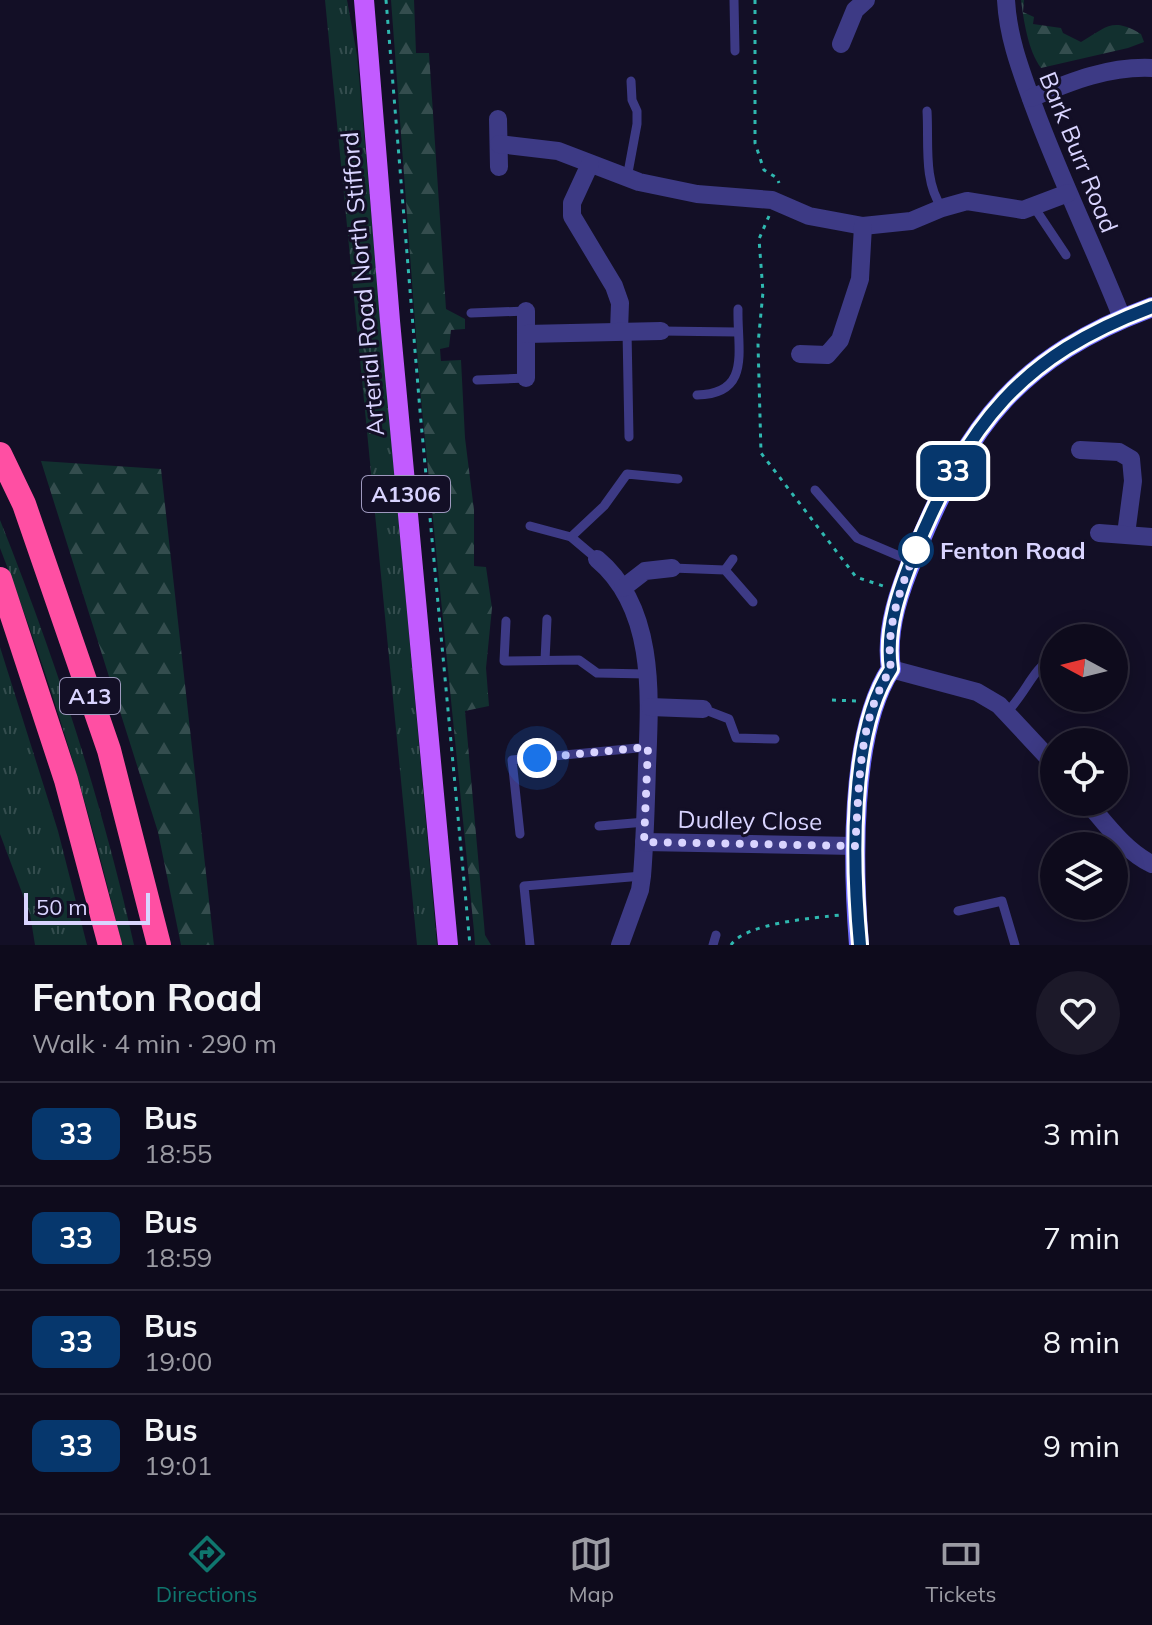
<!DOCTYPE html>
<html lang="en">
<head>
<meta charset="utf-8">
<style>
  body { margin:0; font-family:Mulish,sans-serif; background:#1c1929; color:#f1f3f6; height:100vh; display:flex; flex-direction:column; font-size:30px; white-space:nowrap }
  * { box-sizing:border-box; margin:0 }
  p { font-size:26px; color:#9b9ba3 }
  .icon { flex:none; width:44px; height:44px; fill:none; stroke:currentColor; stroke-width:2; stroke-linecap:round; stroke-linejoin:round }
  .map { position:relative; height:945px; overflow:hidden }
  .details { display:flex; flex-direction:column; background:#0e0b1c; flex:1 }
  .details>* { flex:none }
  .badge { padding:0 16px; border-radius:12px; font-size:28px; line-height:52px }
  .needle { width:52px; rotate:277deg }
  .fabs { position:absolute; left:1040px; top:624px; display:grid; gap:16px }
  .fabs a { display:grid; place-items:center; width:88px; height:88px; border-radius:50%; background:#0e0b1c; box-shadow:0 4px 20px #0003,0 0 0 2px #2e2b3b; font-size:40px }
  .scale { position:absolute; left:24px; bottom:20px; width:126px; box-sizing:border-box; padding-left:8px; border:4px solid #d9d4ff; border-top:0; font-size:22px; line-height:28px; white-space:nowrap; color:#d9d4ff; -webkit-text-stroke:6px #130f26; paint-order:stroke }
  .you { position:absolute; width:40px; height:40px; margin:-20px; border:6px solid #fff; border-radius:50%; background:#1a73e8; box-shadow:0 0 0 12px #1a73e833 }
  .map>.badge { position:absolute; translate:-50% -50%; box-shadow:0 0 0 4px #fff }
  .round { display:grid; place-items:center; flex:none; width:84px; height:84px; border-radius:42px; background:#1c1929 }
  .head { display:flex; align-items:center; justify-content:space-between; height:136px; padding:0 32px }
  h1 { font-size:38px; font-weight:700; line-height:60px }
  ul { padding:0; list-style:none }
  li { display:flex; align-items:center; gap:24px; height:104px; padding:0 32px; border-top:2px solid #2e2b3b }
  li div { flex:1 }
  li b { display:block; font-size:30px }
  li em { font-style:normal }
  li .badge { min-width:88px; font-weight:700; text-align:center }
  .menu { display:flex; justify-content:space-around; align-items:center; height:112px; border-top:2px solid #2e2b3b; background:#0e0b1c; font-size:22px; color:#9b9ba3 }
  .menu a { display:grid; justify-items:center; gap:4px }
  .menu .selected { color:#0f766e }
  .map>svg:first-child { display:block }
</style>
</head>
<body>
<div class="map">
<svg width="1152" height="945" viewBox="0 0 1152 945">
  <defs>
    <pattern id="grass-tufts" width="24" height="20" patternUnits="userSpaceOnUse" patternTransform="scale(2)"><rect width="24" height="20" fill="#12302f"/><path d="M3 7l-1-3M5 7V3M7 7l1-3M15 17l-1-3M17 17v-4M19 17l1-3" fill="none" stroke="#344d4e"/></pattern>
    <pattern id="forest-firs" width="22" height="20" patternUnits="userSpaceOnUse" patternTransform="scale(2)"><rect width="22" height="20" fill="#12302f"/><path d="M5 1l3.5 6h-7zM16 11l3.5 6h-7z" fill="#344d4e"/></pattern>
  </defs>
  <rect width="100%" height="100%" fill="#130f26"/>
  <g fill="url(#grass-tufts)">
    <polygon points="325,0 347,0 357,55 437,945 417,945"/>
    <path d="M0 520C55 658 102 801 134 945H122C90 810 50 677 0 548Z"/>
    <polygon points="0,647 58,831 87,945 35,945 30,914 0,834"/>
  </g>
  <g fill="url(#forest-firs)">
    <polygon points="391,0 414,0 416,53 429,53 446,309 465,319 465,329 451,330 449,347 440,349 441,361 461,360 465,438 474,510 474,566 486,567 492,608 486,668 489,706 465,711 485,935 491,945 475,945 474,931 420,389"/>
    <path d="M1021 0H1024L1023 12 1034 17 1033 24 1061 28 1063 33 1081 42C1107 27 1112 17 1141 34L1144 42 1128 48 1041 68C1028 50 1024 22 1021 0Z"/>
    <polygon points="41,461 161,469 214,945 181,945 158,832"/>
  </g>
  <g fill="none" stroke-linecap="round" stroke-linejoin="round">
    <g stroke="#2fb8b0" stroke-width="3" stroke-dasharray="4 6" stroke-linecap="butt">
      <polyline points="386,0 420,411 470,945"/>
      <polyline points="755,0 755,143 764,170 777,178 779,183"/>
      <polyline points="769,216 759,239 763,292 758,344 761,453 856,577 883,586"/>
      <polyline points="832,700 857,701"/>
      <path d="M731 945C745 923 814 918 840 915"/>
    </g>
    <g stroke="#3d3a85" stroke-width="9">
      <polyline points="734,0 735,51"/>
      <path d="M927 111C929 143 923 181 942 208"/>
      <polyline points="627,178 637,124 637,111 632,100 631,81"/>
      <polyline points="1034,207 1066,255"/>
      <polyline points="471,313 526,311"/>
      <polyline points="627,331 629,437"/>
      <polyline points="661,331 737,332"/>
      <polyline points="477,380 526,378"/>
      <path d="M697 395C752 394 737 350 738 309"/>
      <polyline points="815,490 857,538 911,561"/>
      <polyline points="530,526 571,537 597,559"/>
      <polyline points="571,537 604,506 627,474 678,479"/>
      <polyline points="672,568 725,570 753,602"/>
      <polyline points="725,570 733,559"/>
      <polyline points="506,621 504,661 579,660 597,673 647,674"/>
      <polyline points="545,660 547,619"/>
      <polyline points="703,709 729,719 736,738 775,739"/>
      <path d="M1007 712C1026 693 1032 670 1054 656"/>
      <polyline points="599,826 645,822"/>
      <polyline points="520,834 512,760 648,747"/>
      <polyline points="958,911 1002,901 1015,945"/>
      <polyline points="530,945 524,886 642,876"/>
      <polyline points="713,945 716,935"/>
    </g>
    <g stroke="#3d3a85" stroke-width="18">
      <path d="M1006 0C1008 38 1021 71 1034 107 1060 178 1094 247 1122 318"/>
      <polyline points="841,44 855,10 866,0"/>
      <path d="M1031 98C1070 82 1108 66 1152 68"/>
      <polyline points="498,119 499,167"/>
      <polyline points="499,144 558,151 639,182 697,194 772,200 809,216 863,226 911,221 942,208 967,201 1023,210 1068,193"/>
      <polyline points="590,164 572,203 572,216 614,286 620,303 619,331"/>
      <polyline points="526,311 526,378"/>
      <polyline points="526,334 661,331"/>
      <polyline points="800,354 827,355 840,340 860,279 863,226"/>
      <polyline points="1080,450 1119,452 1131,459 1133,481 1126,534"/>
      <polyline points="1099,533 1152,537"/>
      <path d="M597 559C656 608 650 696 647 766 646 803 645 839 642 876L640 890 620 945"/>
      <polyline points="623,588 645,571 672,568"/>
      <polyline points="891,669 977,692 999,705 1054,764"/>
      <polyline points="650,707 703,709"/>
      <path d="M1087 802C1105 823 1126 852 1152 864"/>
      <polyline points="644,842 855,846"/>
    </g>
    <path stroke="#6f6bff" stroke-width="20" d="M859 945C853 869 849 733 891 669 885 629 900 588 916 551 968 424 1020 356 1152 307"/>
    <polyline stroke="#c25bff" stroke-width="20" points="364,0 390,321 448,945"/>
    <g stroke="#ff4fa3" stroke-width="24">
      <polyline points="0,454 24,504 109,750 159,945"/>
      <polyline points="0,579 66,780 110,945"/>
    </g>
  </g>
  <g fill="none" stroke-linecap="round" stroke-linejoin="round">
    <g stroke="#fff" stroke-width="18">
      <path id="line" d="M860 945C853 869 848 734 891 669 885 629 900 588 915 551 968 424 1020 356 1152 307"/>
    </g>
    <use href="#line" stroke="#06376d" stroke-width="12"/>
    <path stroke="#d9d4ff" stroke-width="8" stroke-dasharray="0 14.4" d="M537 758 648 747 644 842 855 846C860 786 857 721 891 669 885 628 901 587 916 550"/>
  </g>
  <circle fill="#fff" stroke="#06376d" stroke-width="4" cx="916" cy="550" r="16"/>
  <g text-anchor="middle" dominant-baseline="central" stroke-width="6" stroke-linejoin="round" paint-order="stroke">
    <g fill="#130f26" stroke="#9e99be" stroke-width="2">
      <rect x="362" y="476" width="88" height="36" rx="6"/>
      <rect x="60" y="678" width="60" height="36" rx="6"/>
    </g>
    <g font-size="22" font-weight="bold" fill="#d9d4ff">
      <text x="406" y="494">A1306</text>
      <text x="90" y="696">A13</text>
    </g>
    <g font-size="24" fill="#d9d4ff" stroke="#130f26">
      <text transform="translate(1079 152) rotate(68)">Bark Burr Road</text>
      <text transform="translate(362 284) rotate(-95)">Arterial Road North Stifford</text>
      <text transform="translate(750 820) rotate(1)">Dudley Close</text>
    </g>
    <g font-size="24" font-weight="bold" fill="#d9d4ff" stroke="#130f26" text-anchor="start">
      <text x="940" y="550">Fenton Road</text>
    </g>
  </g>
</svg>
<div class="fabs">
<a><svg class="needle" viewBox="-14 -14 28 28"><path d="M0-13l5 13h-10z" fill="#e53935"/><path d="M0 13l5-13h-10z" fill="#9b9ba3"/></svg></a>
<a><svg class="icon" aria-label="locate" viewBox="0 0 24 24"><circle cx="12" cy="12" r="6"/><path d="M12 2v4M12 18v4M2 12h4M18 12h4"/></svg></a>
<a><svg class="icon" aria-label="layers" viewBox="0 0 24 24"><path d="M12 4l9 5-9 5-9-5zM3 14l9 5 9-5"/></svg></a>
</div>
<div class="scale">50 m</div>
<div class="you" style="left:537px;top:758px"></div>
<b class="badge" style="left:953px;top:471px;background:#06376d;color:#fff">33</b>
</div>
<section class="details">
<div class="head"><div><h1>Fenton Road</h1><p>Walk · 4 min · 290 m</p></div><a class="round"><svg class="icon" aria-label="heart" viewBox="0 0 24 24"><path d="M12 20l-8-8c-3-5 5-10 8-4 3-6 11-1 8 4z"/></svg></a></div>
<ul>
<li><span class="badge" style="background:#06376d;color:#fff">33</span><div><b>Bus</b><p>18:55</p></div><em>3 min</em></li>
<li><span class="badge" style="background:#06376d;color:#fff">33</span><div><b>Bus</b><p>18:59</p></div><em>7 min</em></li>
<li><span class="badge" style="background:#06376d;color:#fff">33</span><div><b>Bus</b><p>19:00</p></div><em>8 min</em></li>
<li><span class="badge" style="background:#06376d;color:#fff">33</span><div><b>Bus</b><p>19:01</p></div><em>9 min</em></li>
</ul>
</section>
<nav class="menu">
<a class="selected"><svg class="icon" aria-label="directions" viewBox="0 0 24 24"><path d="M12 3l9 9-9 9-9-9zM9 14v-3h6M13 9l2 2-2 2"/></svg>Directions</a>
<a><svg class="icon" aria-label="map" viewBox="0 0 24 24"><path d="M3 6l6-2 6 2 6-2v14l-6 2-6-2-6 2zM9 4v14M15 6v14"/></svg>Map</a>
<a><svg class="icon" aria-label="tickets" viewBox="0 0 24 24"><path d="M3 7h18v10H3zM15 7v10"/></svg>Tickets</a>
</nav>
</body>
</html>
